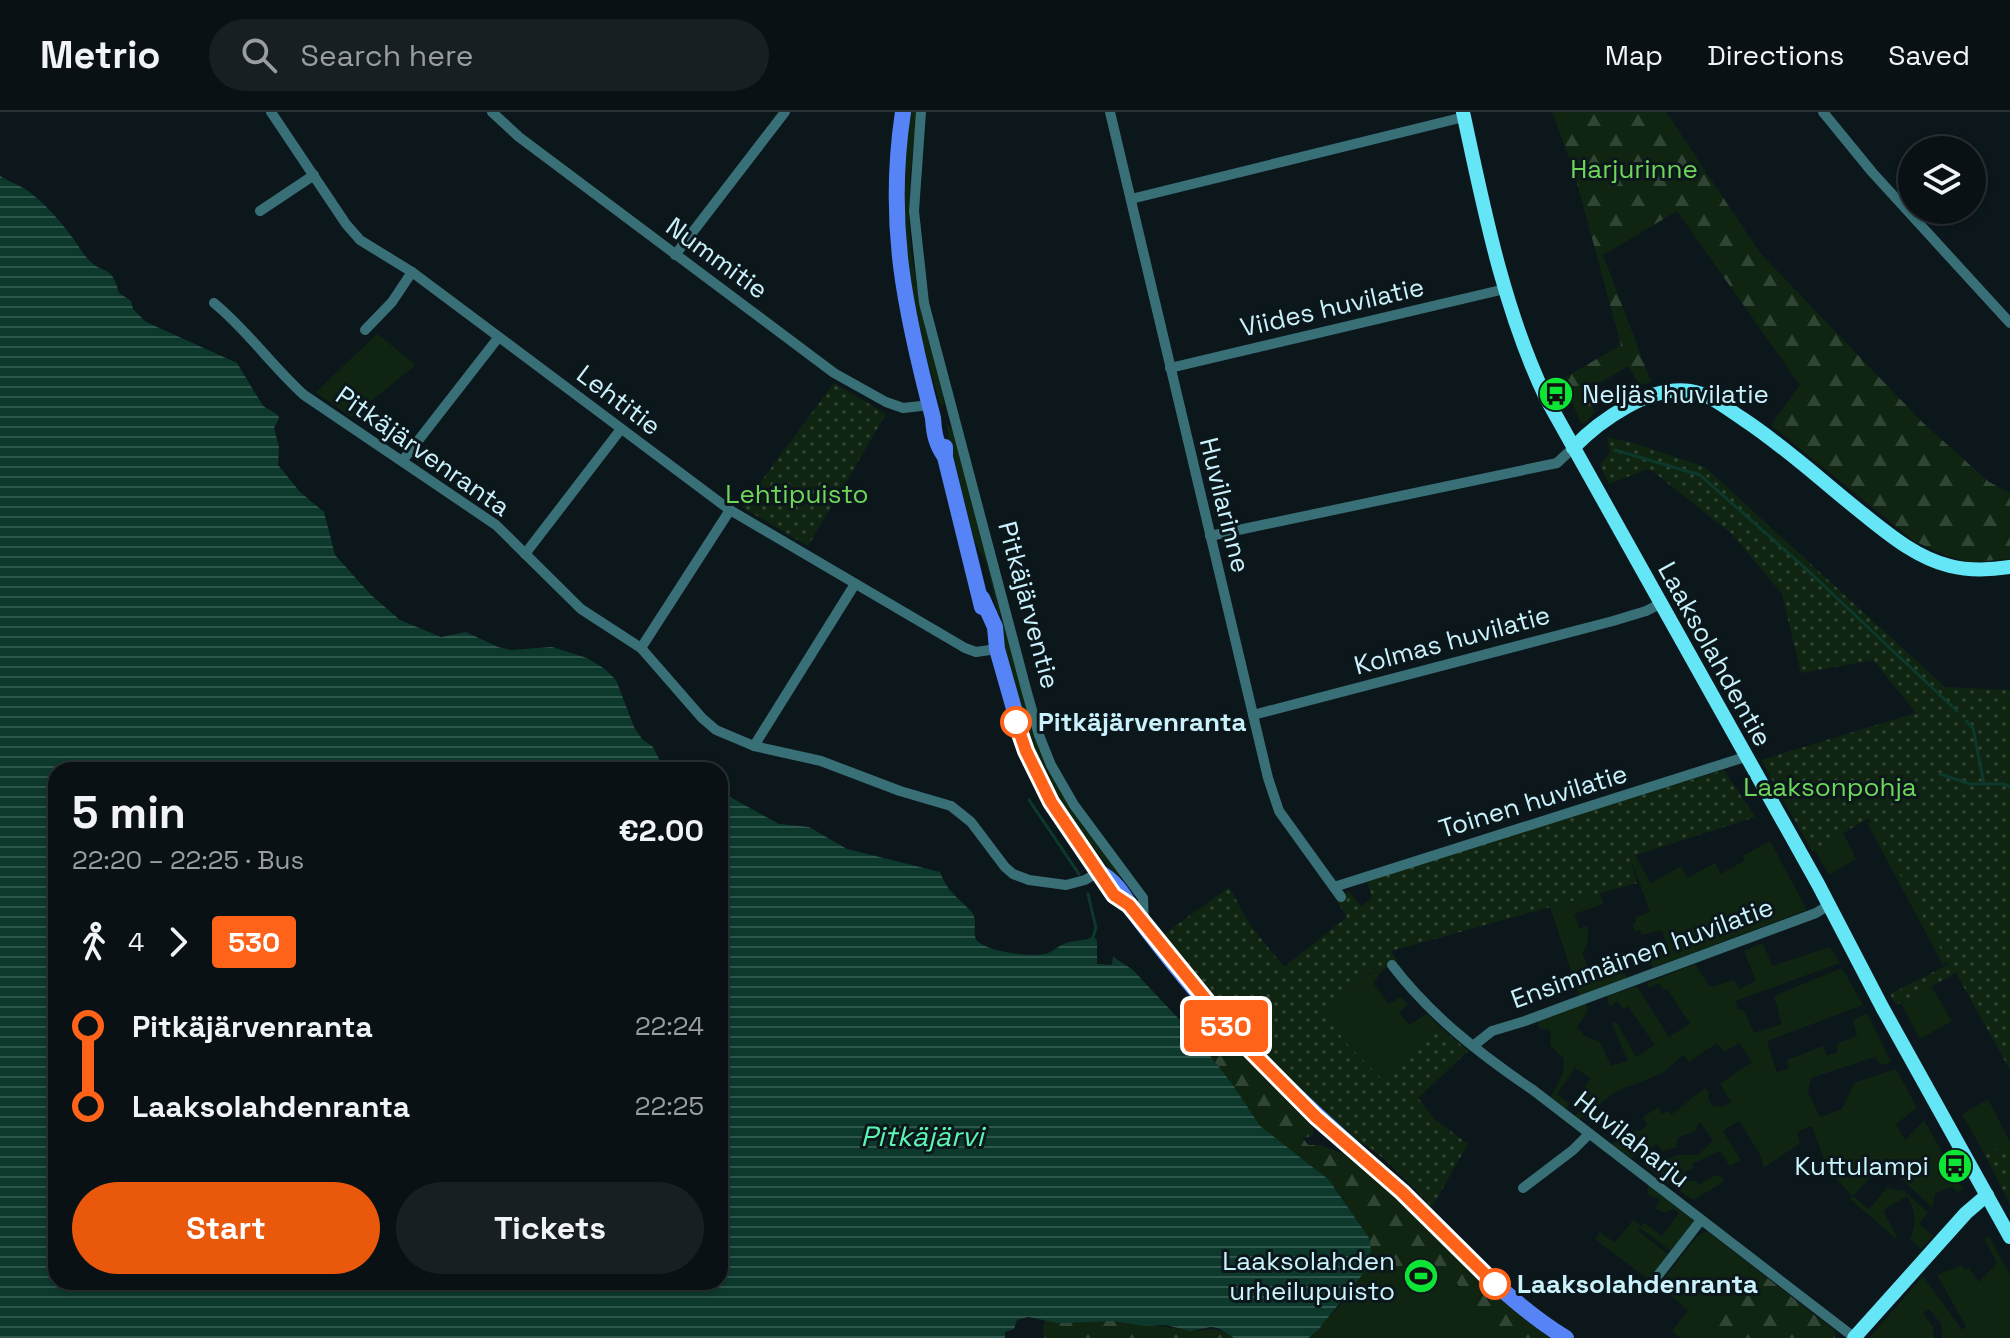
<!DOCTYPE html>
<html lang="en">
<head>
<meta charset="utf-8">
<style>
  body { margin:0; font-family:"Space Grotesk",sans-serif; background:#171f22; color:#f1f3f6; height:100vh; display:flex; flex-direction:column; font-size:30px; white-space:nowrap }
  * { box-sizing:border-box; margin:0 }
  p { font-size:26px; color:#999da0 }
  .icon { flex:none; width:44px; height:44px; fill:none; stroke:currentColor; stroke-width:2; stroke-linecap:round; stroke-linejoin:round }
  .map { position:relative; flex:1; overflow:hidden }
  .details { position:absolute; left:48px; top:650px; width:680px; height:528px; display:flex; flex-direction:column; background:#091114; border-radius:24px; box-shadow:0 2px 6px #0004,0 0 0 2px #293134 }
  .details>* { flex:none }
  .badge { padding:0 16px; border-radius:6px; font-size:28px; line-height:52px }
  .controls { position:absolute; left:1898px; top:24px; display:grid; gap:16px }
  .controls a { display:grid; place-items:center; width:88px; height:88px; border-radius:50%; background:#091114; box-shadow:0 2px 6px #0004,0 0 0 2px #293134; font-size:40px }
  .map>.badge { position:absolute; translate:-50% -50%; box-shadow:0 0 0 4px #fff }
  .legs { display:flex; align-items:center; gap:12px; height:88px; padding:0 24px; font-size:26px }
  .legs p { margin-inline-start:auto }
  .overview { display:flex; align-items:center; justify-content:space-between; height:136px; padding:0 24px }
  h1 { font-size:44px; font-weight:700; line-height:60px }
  .action { display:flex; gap:16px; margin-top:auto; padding:16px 24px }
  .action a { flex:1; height:92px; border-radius:48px; background:#ea580c; color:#fff; font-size:32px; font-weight:700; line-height:92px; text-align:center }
  .action a+a { background:#171f22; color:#f1f3f6 }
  ul { padding:0 24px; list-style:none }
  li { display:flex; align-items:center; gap:28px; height:80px; font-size:30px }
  li i { display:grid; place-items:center; width:12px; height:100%; margin:0 10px; background:currentColor }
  li i::after { content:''; width:20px; height:20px; margin:-10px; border:6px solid; border-radius:50%; background:#091114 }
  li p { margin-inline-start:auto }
  li:first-child i { background:linear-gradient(#0000 50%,currentColor 0) }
  li:last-child i { background:linear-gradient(currentColor 50%,#0000 0) }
  header { display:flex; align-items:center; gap:48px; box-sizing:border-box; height:112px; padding:0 40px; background:#091114; border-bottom:2px solid #293134 }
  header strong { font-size:38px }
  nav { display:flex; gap:44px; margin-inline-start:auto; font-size:28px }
  .search { width:560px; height:72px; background:#171f22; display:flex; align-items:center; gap:20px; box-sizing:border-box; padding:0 28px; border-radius:44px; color:#999da0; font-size:30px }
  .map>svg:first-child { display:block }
</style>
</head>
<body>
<header>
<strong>Metrio</strong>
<div class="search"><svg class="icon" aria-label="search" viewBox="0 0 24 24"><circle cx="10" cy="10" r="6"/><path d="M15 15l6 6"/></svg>Search here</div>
<nav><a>Map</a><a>Directions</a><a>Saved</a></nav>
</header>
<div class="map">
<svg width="2010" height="1226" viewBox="0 0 2010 1226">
  <defs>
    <pattern id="forest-firs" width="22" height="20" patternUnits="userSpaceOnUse" patternTransform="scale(2)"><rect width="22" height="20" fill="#0f2511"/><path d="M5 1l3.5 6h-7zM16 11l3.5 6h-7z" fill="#314535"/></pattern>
    <pattern id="park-dots" width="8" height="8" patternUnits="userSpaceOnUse" patternTransform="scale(2)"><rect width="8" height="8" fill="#0f2511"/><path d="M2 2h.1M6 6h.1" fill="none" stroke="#314535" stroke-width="1.8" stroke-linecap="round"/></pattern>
    <pattern id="water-rules" width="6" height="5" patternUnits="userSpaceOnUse" patternTransform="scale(2)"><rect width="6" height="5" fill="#0d392d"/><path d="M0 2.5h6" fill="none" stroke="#2f564c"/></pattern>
  </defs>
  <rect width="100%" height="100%" fill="#0c171b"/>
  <g fill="#0f2511">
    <path d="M909 0H918C913 33 909 66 909 99 909 162 928 223 943 283L944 291 941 296 920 224 905 149 903 53Z"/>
    <polygon points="377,222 416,253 351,305 316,280"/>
    <polygon points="946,312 952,316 955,326 1003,502 998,504 987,451 974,429"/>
    <polygon points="1005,507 1038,629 1122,763 1118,767 1073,709 1034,640 997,510"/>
    <polygon points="1884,701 1958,845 1943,853 1867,711"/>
    <polygon points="1843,720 1856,747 1829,763 1814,737"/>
    <polygon points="1770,729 1807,798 1652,856 1650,847 1667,835 1662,818 1642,823 1640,818 1634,820 1633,811 1636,810 1636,805 1650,800 1630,745 1635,743 1651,771 1681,754 1687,766 1715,751 1721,762 1744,749 1743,744"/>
    <path d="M1600 781 1604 792 1574 802 1579 816 1587 814C1589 823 1589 834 1582 841L1589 859 1618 849 1628 868 1580 885 1550 795Z"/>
    <path d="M1763 831 1772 854 1830 835 1840 851 1735 889 1738 897 1744 898 1754 921 1782 912 1774 884 1842 856 1863 893 1767 929 1777 960 1789 956 1787 948 1823 934 1827 944 1838 940 1836 932 1857 924 1853 908 1867 901 1891 950 1881 953 1875 945 1811 966 1808 980 1820 1005 1842 997 1854 971 1896 957 1917 996 1896 1012 1905 1028 1924 1008 1963 1077 1958 1081 1951 1075 1935 1082 1933 1096 1884 1051 1853 1084 1869 1097 1887 1076 1904 1079 1928 1101 1919 1112 1933 1124 1921 1137 1910 1127C1917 1110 1916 1100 1907 1084L1883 1098 1897 1125 1895 1126 1850 1087 1852 1084 1827 1056 1812 1014 1797 1020 1800 1031 1764 1056 1761 1044 1739 1009 1723 1019 1741 1048 1730 1054 1720 1039 1692 1052 1693 1056 1683 1061 1687 1069H1696L1698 1073 1716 1063 1724 1066 1722 1071 1695 1087H1691L1642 1052 1679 1043H1698L1713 1029 1700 1010 1694 1020 1677 1026V1035L1662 1039 1658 1032 1631 1046 1612 1032 1634 1018 1640 1019 1647 1013 1643 1005 1658 995 1662 1002 1667 999 1671 1003 1705 976 1709 980 1708 987 1713 994 1722 995 1731 990 1720 972 1752 950 1739 931 1724 940 1717 931 1689 950 1683 943 1663 961 1617 979 1578 1009 1575 1004 1587 990 1578 984 1591 966 1575 956 1557 982 1569 991 1566 997 1551 985 1563 961 1564 947 1550 933 1551 922 1548 917H1540L1537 908 1586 891 1588 899 1577 915 1585 924 1600 930 1611 954 1628 949 1612 912 1616 909 1636 945 1655 933 1628 894 1623 897 1618 889 1609 895 1607 884 1637 874 1669 925 1690 912 1667 877 1663 878 1659 871 1649 876 1647 871 1695 852 1710 875 1734 868 1739 877 1756 869 1744 839Z"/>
    <polygon points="1379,853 1383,858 1373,871 1389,892 1401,885 1408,893 1399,900 1409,913 1427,902 1441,916 1381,966 1348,933 1322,902"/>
    <polygon points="1931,874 1952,909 1920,927 1901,891"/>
    <polygon points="1988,987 2010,1030 1985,1043 1962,1002"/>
    <polygon points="1648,1073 1691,1106 1693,1110 1671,1139 1640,1116 1638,1119 1669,1143 1649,1168 1595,1127 1600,1120 1615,1131 1633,1108 1641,1114 1644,1111 1662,1124 1679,1101 1673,1097 1664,1101 1655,1096 1660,1088 1647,1082"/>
    <path d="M1402 1091 1551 1226H1308C1328 1209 1368 1164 1371 1138Z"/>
    <polygon points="1704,1120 1708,1120 1752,1154 1713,1215 1727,1226 1680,1226 1672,1219 1688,1198 1659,1173 1695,1127"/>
    <polygon points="1989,1124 2010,1163 2010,1226 1942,1226 1941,1212 1929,1197 1923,1201 1933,1215 1934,1226 1869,1226 1923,1164 1962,1218 1966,1214 1937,1163 1962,1153 1965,1158 1969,1156 1979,1170 1997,1151 1984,1127"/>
  </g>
  <g fill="url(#forest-firs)">
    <polygon points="1552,0 1666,0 1760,141 1923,311 1989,370 2010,381 2010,447 1971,450 1950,445 1914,429 1771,313 1800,273 1677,99 1603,143 1651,270 1640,273 1628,254 1584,280 1595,300 1585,311 1581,311 1571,288 1557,270 1621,233 1573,56"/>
    <polygon points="1203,900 1313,1016 1313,1024 1303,1026 1308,1033 1320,1033 1344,1042 1402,1091 1462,1157 1465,1166 1522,1206 1532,1226 1495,1226 1454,1167 1447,1163 1403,1167 1381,1142 1371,1138 1369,1126 1336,1077 1260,1014 1233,973 1192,921"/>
    <polygon points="1752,1154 1835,1219 1835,1226 1727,1226 1713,1215"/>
    <path d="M1045 1208C1068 1213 1090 1208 1113 1209 1138 1211 1163 1215 1188 1218 1213 1222 1206 1209 1234 1226H1045L1043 1217Z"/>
  </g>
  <g fill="url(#park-dots)">
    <polygon points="834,271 886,302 808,434 742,395"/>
    <polygon points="1607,325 1634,331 1705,355 1945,575 2010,578 2010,958 1956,861 1896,893 1890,882 1949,852 1869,706 1812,739 1761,648 1916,601 1873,548 1801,561 1782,482 1732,422 1651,358 1645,358 1609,372 1600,353 1610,340"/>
    <path d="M1724 658 1755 705 1630 745 1637 771 1391 839 1397 848 1383 858 1378 853 1323 901 1348 933 1381 966 1441 916 1468 939 1418 986 1434 1007 1468 1032 1432 1095C1413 1075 1393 1053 1370 1036 1364 1032 1356 1029 1350 1023 1281 966 1216 894 1163 823L1229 775 1250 813 1284 855 1347 805 1337 789 1349 779 1361 795 1372 785 1365 764Z"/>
    <polygon points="2010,1030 2010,1092 1985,1043"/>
  </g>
  <path fill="url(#water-rules)" d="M0 64C11 71 24 74 33 83 47 94 61 110 72 125 78 132 81 140 87 146 104 165 111 150 119 181L131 189 133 197 146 210 237 251 263 294 278 303 279 306 274 316 279 335 278 353 300 380 324 400 335 443 371 483 400 508 441 525 466 520 498 535 511 538 552 535 587 546 605 557 616 568 634 615 642 627 653 635 662 653 679 658H56V1170H720V683L730 685 779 712 809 715 847 737 940 760C947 779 957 785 970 798 979 807 972 818 976 827 983 840 1035 846 1048 841 1054 839 1058 834 1064 832 1074 827 1083 830 1093 825L1097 828V852L1112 853 1113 845 1133 858 1192 921 1233 973 1260 1014 1329 1068 1369 1126 1371 1138 1366 1158 1319 1217 1308 1226H1234L1218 1216 1211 1215 1190 1219 1166 1213 1144 1214 1114 1209 1058 1211 1028 1205 1017 1208 1014 1217 1005 1220V1226H0Z"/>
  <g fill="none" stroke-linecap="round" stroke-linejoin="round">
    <g stroke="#0d392d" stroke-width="3">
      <polyline points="1615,338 1700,363 1805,456 1957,599"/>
      <polyline points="1966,609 1973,616 1984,672 2004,672 2010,675"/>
      <polyline points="1940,662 1970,672 1982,672"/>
      <polyline points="1029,688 1079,762"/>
      <polyline points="1088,782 1096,816 1093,825"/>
    </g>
    <g stroke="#397078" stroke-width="10">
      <polyline points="271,0 346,112 360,128 412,160 730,398 965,536 976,540 997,537"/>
      <polyline points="492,0 519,25 834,261 886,290 903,296 930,293"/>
      <polyline points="921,0 914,99 924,191 1026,577 1039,623 1051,653 1074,693 1143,786 1144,814"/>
      <polyline points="1110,0 1268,666 1279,699 1341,785"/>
      <polyline points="1823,0 1872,60 2010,211"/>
      <polyline points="1131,87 1464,5"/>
      <polyline points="260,99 314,63"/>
      <polyline points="675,143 785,0"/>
      <path d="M214 191C247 218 272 254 304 283L496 413 581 497 641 536 702 606 716 618 754 634 821 649 900 679 951 694 971 710 1005 755 1013 762 1029 768 1066 773 1085 768 1099 760"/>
      <polyline points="365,218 392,190 412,160"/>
      <polyline points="1170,256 1505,177"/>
      <polyline points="403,348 498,226"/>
      <polyline points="1210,424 1557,351 1573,336"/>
      <polyline points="525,442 621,317"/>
      <polyline points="641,536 730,398"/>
      <polyline points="1253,603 1613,509 1646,499 1660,492"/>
      <polyline points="754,634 855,472"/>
      <polyline points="1334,775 1745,645"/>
      <path d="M1392 853C1431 904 1480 942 1533 978L1855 1226"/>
      <polyline points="1473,934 1492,919 1525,909 1816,801 1829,793"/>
      <polyline points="1523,1076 1573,1038 1589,1022"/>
      <polyline points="1656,1166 1701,1108"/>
    </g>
    <g stroke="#65e6f7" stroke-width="14">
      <path d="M1463 0C1484 97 1503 196 1546 286L1818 772 1882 895 2010 1125"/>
      <path d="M1573 336C1600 308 1650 273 1690 279 1710 282 1726 296 1743 307 1787 336 1825 372 1867 405 1892 425 1918 446 1950 454 1970 459 1990 458 2010 455"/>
      <polyline points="1854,1226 1966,1101 1987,1083"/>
    </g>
    <g stroke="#5683f6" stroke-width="16">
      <path d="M903 0C886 112 905 199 933 306 934 322 936 332 945 345"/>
      <polyline points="945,335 945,345 982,495"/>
      <polyline points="982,486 995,515 997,537 1026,639 1051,690 1103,767"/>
      <path d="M1099 760C1120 771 1127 791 1141 810 1163 839 1186 868 1210 895 1269 963 1337 1020 1402 1081 1456 1130 1503 1188 1566 1226"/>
    </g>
  </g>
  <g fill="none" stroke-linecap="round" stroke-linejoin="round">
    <g stroke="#fff" stroke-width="18">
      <polyline id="line-1" points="1016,610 1026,639 1051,690 1114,783 1129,793 1233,921 1316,1005 1402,1080 1495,1172"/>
    </g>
    <use href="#line-1" stroke="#ff6319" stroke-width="12"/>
  </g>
  <defs>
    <g id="bus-disc" transform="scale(1.8)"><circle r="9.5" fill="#0ce535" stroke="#0c171b"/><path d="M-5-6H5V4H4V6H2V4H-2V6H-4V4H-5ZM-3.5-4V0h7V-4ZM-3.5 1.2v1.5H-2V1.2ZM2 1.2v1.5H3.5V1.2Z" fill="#111"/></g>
    <g id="stadium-disc" transform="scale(1.8)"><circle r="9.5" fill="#0ce535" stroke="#0c171b"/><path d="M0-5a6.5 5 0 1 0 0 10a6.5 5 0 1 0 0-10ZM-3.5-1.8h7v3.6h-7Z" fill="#111"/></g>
  </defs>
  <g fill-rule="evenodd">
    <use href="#bus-disc" x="1556" y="282"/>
    <use href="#bus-disc" x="1955" y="1054"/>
    <use href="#stadium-disc" x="1421" y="1164"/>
  </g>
  <g fill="#fff" stroke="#ff6319" stroke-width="4">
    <circle cx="1016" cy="610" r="14"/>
    <circle cx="1495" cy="1172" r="14"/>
  </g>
  <g text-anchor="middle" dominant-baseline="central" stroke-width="6" stroke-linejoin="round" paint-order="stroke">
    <g font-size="26" fill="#6ed75a" stroke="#0c171b">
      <text x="1634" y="57">Harjurinne</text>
      <text x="797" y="382">Lehtipuisto</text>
      <text x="1830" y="675">Laaksonpohja</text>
    </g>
    <g font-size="26" fill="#c9f2fc" stroke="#0c171b">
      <text transform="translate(717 146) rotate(36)">Nummitie</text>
      <text transform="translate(1332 195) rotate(-13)">Viides huvilatie</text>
      <text transform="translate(619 288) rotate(37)">Lehtitie</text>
      <text transform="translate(423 339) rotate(35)">Pitkäjärvenranta</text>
      <text transform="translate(1225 393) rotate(76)">Huvilarinne</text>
      <text transform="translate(1029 493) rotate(75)">Pitkäjärventie</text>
      <text transform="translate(1452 528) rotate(-15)">Kolmas huvilatie</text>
      <text transform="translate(1715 542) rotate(61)">Laaksolahdentie</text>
      <text transform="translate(1533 689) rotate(-17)">Toinen huvilatie</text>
      <text transform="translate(1642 841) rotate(-20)">Ensimmäinen huvilatie</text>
      <text transform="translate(1632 1027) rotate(38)">Huvilaharju</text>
    </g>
    <g font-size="26" fill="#c9f2fc" stroke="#0c171b" text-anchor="end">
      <text x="1582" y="282" text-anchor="start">Neljäs huvilatie</text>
      <text x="1929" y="1054">Kuttulampi</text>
      <text x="1395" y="1149">Laaksolahden<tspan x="1395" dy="30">urheilupuisto</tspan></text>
    </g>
    <g font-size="26" font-weight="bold" fill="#c9f2fc" stroke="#0c171b" text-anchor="start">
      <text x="1038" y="610">Pitkäjärvenranta</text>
      <text x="1517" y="1172">Laaksolahdenranta</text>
    </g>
    <g font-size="28" font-style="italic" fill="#5cf6b2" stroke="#0c171b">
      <text x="922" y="1024">Pitkäjärvi</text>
    </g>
  </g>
</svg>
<div class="controls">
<a><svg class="icon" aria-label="layers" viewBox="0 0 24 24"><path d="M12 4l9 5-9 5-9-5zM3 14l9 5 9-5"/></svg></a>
</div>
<b class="badge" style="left:1226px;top:914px;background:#ff6319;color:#fff">530</b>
<section class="details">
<div class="overview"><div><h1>5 min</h1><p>22:20 – 22:25 · Bus</p></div><b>€2.00</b></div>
<div class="legs"><svg class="icon" aria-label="walk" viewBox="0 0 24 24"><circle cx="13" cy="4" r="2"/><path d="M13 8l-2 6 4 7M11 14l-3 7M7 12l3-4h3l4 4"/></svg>4<svg class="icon" aria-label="forward" viewBox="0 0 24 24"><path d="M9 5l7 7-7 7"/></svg><b class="badge" style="background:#ff6319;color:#fff">530</b></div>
<ul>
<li><i style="color:#ff6319"></i><b>Pitkäjärvenranta</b><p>22:24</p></li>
<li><i style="color:#ff6319"></i><b>Laaksolahdenranta</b><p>22:25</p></li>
</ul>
<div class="action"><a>Start</a><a>Tickets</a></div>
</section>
</div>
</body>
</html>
